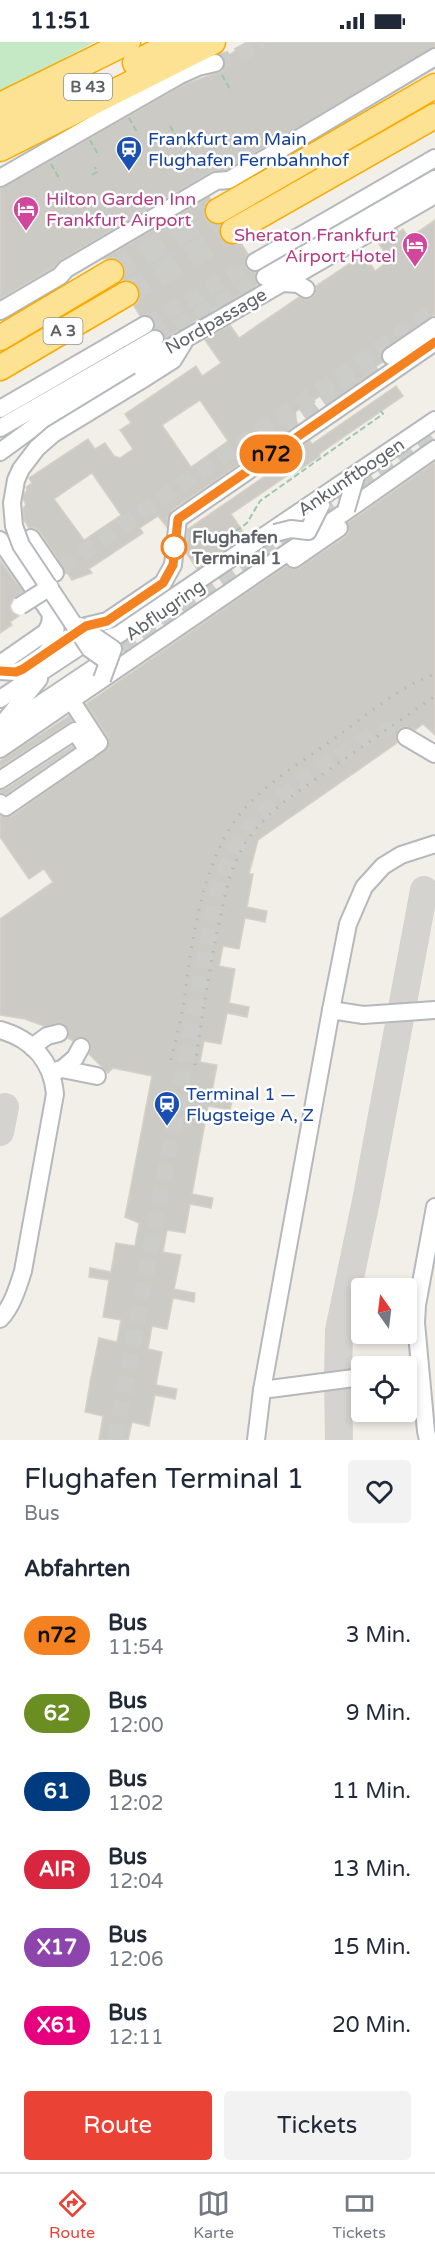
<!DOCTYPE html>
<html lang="de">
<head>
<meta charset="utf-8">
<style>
  body { margin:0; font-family:"Varela Round",sans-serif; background:#f2f2f3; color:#1f2937; height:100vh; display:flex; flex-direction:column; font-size:22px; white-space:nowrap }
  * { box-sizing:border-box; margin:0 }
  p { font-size:20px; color:#747a83 }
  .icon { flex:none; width:33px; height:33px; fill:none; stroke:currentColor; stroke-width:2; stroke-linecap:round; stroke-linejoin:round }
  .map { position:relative; height:1398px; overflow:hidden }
  .drawer { display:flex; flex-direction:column; background:#fff; flex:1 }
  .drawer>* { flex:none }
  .badge { padding:0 12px; border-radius:20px; font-size:21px; line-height:39px }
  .needle { width:39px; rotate:346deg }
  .fabs { position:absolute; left:351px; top:1236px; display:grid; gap:12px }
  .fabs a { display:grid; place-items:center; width:66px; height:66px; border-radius:6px; background:#fff; box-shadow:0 3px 9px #0003; font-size:30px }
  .map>.badge { position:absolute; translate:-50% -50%; box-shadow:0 0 0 3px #fff }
  h2 { padding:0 24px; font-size:22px; line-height:54px }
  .round { display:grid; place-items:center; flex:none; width:63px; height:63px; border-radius:6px; background:#f2f2f3 }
  .summary { display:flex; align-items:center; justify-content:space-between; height:102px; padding:0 24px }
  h1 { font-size:28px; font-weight:600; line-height:45px }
  .primary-button { display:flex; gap:12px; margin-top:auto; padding:12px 24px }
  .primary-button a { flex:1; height:69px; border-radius:6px; background:#ea4335; color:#fff; font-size:24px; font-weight:600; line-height:69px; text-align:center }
  .primary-button a+a { background:#f2f2f3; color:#1f2937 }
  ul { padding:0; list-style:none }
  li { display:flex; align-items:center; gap:18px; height:78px; padding:0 24px }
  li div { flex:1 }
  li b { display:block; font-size:22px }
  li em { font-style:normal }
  li .badge { min-width:66px; font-weight:700; text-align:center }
  .status { display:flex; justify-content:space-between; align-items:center; height:42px; padding:0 30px; background:#fff; direction:ltr }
  .status svg { height:16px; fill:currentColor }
  .menu { display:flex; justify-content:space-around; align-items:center; height:84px; border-top:2px solid #e0e1e3; background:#fff; font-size:16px; color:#747a83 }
  .menu a { display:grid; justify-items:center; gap:3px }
  .menu .selected { color:#ea4335 }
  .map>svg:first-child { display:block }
</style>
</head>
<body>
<div class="status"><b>11:51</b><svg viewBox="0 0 49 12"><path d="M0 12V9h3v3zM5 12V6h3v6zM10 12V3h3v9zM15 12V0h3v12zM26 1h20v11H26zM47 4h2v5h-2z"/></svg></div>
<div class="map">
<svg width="435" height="1398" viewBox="0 0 435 1398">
  <rect width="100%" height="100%" fill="#f1efe8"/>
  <polygon fill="#c5e8c5" points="0,0 95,0 0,50"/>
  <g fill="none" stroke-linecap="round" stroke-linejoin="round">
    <g stroke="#d4d3d0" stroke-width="28">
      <polyline points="0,1090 5,1065"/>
      <polyline points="339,1398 338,1338 339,1288 366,1159 424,848"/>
    </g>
  </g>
  <g fill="#cccac5" stroke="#d6d1c6" stroke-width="1.5" fill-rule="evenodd">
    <polygon points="250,0 435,0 435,5 226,128 211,130 61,218 53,226 0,257 0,147 185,42 222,29 225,23 224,16"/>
    <polygon points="209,155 211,157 206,161 204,168 205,176 211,182 220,183 220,196 225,201 232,203 241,201 248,212 245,219 246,225 250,229 256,230 255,236 258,243 165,296 161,288 155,287 154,277 146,273 140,274 134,264 139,258 140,251 138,244 134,240 122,239 125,230 123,222 118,218 111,216 103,217"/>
    <path d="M435 178V272L385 306 381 314 383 320 372 327 374 329 329 361 323 352 292 372 298 382 172 468 168 475 167 485 158 474 140 486 143 491 89 527 92 531 72 538 40 490 35 486H29L24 478 23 466 26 463 23 457 24 451 27 449 26 445 32 441 29 436 88 397 95 407 105 401 114 414 120 416 133 407 120 388 131 381 125 372 196 324 202 334 221 321 205 298 230 283 239 296 299 255 305 257 311 256 315 252 316 244 364 212 375 229 390 218 379 202 390 195 388 192 397 187 399 190 403 187 409 196ZM200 358 228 399 191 425 162 383ZM92 431 121 473 84 498 54 457Z"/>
    <polygon points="396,344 403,354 319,412 320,414 295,431 294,429 231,472 246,494 197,527 185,509 188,487 287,419 285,416 310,399 312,402"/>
    <polygon points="435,420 435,693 423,682 415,688 407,685 400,686 396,694 397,701 258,798 249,832 253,832 247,865 267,869 265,880 245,876 239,907 223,904 219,924 235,927 229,961 249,965 247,975 227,971 221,1002 204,999 200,1020 217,1023 211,1055 232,1059 230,1068 208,1064 192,1152 213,1156 211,1166 190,1162 185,1191 167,1188 163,1210 181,1213 174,1247 195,1251 194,1260 173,1256 167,1287 152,1284 148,1307 162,1310 156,1343 177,1347 175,1357 155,1353 149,1384 132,1380 128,1398 99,1398 103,1374 85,1370 91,1335 99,1296 117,1300 121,1278 103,1275 109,1238 89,1235 90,1226 111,1230 116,1201 135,1204 139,1181 125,1175 152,1034 113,1026 108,1031 89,1012 91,1005 90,999 81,995 73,999 68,996 69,988 62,981 44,984 25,977 0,973 0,877 53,840 44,827 29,837 0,795 0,774 5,775 12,774 108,706 108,695 86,662 286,524 294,527 299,526 345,495 349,490 348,481"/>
    <polygon points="0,518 23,550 14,556 10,564 12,570 19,574 10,580 12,583 0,591"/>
    <polygon points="69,674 72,679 0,725 0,719"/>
    <polygon points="72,704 73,706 6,752 0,751 0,748 6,747"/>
  </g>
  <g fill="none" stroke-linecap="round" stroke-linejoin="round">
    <g stroke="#ccccc8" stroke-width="16" stroke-dasharray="16 8" stroke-linecap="butt">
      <polyline points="215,21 235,15 262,0"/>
      <polyline points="145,283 255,220"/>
      <polyline points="155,297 265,235"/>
      <polyline points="282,374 288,378 300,377 391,314"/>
      <polyline points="61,526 435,268"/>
      <polyline points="102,621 435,391"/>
      <path d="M115 1398 217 850C223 832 230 815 240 799 268 755 333 720 376 690L392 687 406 695"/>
    </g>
    <g stroke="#ccccc8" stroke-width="24" stroke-dasharray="24 12" stroke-linecap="butt">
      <polyline points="111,230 218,169"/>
      <polyline points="126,252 233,189"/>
    </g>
    <g stroke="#b5b8bc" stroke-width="20">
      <g id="minor">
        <polyline points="0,136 180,33 198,25 215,21"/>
        <polyline points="255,220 435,116"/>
        <polyline points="265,235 435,137"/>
        <polyline points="282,241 298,242 306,247"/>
        <polyline points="0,269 60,234 66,227 216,139 229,138 435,15"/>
        <polyline points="391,314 435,284"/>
        <polyline points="140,339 173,318 184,300"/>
        <polyline points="0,367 145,283"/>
        <polyline points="0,386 155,297"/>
        <polyline points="0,410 41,380 435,153"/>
        <polyline points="31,496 55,531"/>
        <path d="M0 498 55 578C57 589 54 601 47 610"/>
        <polyline points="294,517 339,486"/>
        <polyline points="0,622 46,590 50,582 51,573"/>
        <polyline points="0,629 16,630 23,627 86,584 107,579 163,541 173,523 178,477 435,300"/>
        <polyline points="0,657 79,605 118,593 435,378"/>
        <polyline points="4,680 39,637"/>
        <polyline points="0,689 94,626"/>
        <polyline points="406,695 435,712"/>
        <polyline points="0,707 300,502 308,489 325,484 435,407"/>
        <polyline points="0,738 75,689 88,709"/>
        <polyline points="0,761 6,765 99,701 71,658"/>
        <polyline points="331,968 363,973 435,968"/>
        <path d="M0 988C32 997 52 1019 55 1052L23 1229C18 1245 12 1265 0 1277"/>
        <polyline points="32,1005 47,994 59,991"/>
        <polyline points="62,1027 75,1016 81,1005"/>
        <polyline points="51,1030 62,1027 97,1034"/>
        <polyline points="262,1348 362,1335"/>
        <polyline points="256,1398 262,1348 331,968 348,882 364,845 383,824 401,813 435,802"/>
        <polyline points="428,1398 426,1389 416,1281 417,1263 435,1165"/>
      </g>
    </g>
    <g stroke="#f9ab00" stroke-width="27">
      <g id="highway">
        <polyline points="135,21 175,0"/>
        <polyline points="0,63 128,0"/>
        <polyline points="0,88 71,53"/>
        <polyline points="0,107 213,0"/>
        <polyline points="218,169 435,44"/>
        <polyline points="233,189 435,74"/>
        <polyline points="0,296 111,230"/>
        <polyline points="0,326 126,252"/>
      </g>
    </g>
    <g stroke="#9cc7a9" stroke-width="2" stroke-dasharray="6 3" stroke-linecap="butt">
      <polyline points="222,33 231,49"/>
      <polyline points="129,76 138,92"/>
      <polyline points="170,84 191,119"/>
      <polyline points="90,98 99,114"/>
      <polyline points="180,121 191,115"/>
      <polyline points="51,122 60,138"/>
      <polyline points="92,133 97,130 95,125"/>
      <polyline points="71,185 73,184"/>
      <polyline points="210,493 216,503 247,481 260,459 383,372 381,369"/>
    </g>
    <use href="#minor" stroke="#fff" stroke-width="16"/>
    <use href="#highway" stroke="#fde293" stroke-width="24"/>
    <g stroke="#b6b7b8" stroke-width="3" stroke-dasharray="1.5 8" stroke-linecap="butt">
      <path d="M171 1018C175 999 181 980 184 960 192 898 202 814 245 766 270 738 305 718 335 696 366 674 398 645 435 632"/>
      <path d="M195 1023C202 975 209 928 219 881 224 860 227 838 236 819 248 791 269 771 293 753L435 654"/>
    </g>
    <g stroke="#b5b8bc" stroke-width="20" stroke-linecap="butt">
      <g id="minor-bridge">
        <polyline points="346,468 356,434"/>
        <polyline points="275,491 291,487 308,489 321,463"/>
        <polyline points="20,564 50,545"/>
        <polyline points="79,584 113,607 102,637"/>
        <polyline points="107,619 90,607 21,503 14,484 12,461 16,438 21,427 37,406 53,392 140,339"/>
      </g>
    </g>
    <use href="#minor-bridge" stroke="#fff" stroke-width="16"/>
  </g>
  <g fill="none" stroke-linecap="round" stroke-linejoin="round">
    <g stroke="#fff" stroke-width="14">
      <polyline id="line" points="0,629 16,630 23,627 86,584 107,579 163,541 173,523 178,477 435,300"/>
    </g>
    <use href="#line" stroke="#f58220" stroke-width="9"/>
  </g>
  <defs>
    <g id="station-pin" transform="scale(1.35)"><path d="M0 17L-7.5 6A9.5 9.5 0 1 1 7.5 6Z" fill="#1a4fb4" stroke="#fff"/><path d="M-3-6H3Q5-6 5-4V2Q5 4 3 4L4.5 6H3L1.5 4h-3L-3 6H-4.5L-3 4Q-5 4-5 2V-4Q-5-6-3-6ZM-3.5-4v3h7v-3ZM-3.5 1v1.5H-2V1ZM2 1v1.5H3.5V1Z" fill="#fff"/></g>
    <g id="hotel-pin" transform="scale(1.35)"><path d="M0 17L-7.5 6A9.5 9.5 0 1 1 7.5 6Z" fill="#d1479c" stroke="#fff"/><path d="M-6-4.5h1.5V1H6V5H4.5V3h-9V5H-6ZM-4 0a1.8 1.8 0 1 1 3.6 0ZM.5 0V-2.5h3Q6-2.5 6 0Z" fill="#fff"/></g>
  </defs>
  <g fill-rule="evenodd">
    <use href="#station-pin" x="129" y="107"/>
    <use href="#hotel-pin" x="26" y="167"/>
    <use href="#hotel-pin" x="415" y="203"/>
    <use href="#station-pin" x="167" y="1062"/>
  </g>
  <circle fill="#fff" stroke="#f58220" stroke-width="3" cx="174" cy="505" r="12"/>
  <g text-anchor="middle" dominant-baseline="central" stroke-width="5" stroke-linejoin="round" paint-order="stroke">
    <g fill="#fff" stroke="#8f9295" stroke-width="1.5">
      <rect x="64" y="32" width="48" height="26" rx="4.5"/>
      <rect x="43.5" y="276" width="39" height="26" rx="4.5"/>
    </g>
    <g font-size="16" font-weight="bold" fill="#5f6368">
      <text x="88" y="45">B 43</text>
      <text x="63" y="289">A 3</text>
    </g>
    <g font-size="18" fill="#164399" stroke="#fff" text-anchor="start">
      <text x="148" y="97">Frankfurt am Main<tspan x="148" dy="21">Flughafen Fernbahnhof</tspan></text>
      <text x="186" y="1052">Terminal 1 —<tspan x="186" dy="21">Flugsteige A, Z</tspan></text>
    </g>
    <g font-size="18" fill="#b23c85" stroke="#fff" text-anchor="start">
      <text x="46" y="157">Hilton Garden Inn<tspan x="46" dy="21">Frankfurt Airport</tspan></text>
      <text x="396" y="193" text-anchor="end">Sheraton Frankfurt<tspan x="396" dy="21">Airport Hotel</tspan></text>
    </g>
    <g font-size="18" fill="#5f6368" stroke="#fff">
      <text transform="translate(216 279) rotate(-30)">Nordpassage</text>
      <text transform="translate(351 435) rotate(-34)">Ankunftbogen</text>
      <text transform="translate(165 568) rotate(-35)">Abflugring</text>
    </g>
    <g font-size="18" font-weight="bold" fill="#5f6368" stroke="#fff" text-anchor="start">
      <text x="192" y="495">Flughafen<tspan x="192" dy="21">Terminal 1</tspan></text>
    </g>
  </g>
</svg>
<div class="fabs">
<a><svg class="needle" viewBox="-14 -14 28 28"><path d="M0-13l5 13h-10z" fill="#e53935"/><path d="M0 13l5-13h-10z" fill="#747a83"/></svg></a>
<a><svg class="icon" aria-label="locate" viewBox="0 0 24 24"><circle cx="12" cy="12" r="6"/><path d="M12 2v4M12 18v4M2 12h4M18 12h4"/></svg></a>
</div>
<b class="badge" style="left:271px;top:412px;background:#f58220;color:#111">n72</b>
</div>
<section class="drawer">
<div class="summary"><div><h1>Flughafen Terminal 1</h1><p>Bus</p></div><a class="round"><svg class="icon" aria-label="heart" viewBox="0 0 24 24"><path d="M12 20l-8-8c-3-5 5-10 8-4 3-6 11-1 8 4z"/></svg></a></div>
<h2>Abfahrten</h2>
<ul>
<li><span class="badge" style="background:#f58220;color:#111">n72</span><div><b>Bus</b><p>11:54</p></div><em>3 Min.</em></li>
<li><span class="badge" style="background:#6b8e23;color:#fff">62</span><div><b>Bus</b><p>12:00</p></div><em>9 Min.</em></li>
<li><span class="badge" style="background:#003b80;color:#fff">61</span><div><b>Bus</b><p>12:02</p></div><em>11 Min.</em></li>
<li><span class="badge" style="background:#d7263d;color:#fff">AIR</span><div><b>Bus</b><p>12:04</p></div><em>13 Min.</em></li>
<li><span class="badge" style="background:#8e44ad;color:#fff">X17</span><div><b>Bus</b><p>12:06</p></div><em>15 Min.</em></li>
<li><span class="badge" style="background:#e6007e;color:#fff">X61</span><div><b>Bus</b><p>12:11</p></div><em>20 Min.</em></li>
</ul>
<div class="primary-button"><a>Route</a><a>Tickets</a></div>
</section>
<nav class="menu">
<a class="selected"><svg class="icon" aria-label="directions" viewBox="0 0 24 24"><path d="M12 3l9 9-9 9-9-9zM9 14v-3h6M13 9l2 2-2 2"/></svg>Route</a>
<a><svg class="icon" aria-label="map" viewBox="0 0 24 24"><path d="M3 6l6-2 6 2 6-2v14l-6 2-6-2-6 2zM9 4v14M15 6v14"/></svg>Karte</a>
<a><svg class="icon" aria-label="tickets" viewBox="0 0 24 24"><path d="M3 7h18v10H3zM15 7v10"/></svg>Tickets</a>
</nav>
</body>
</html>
